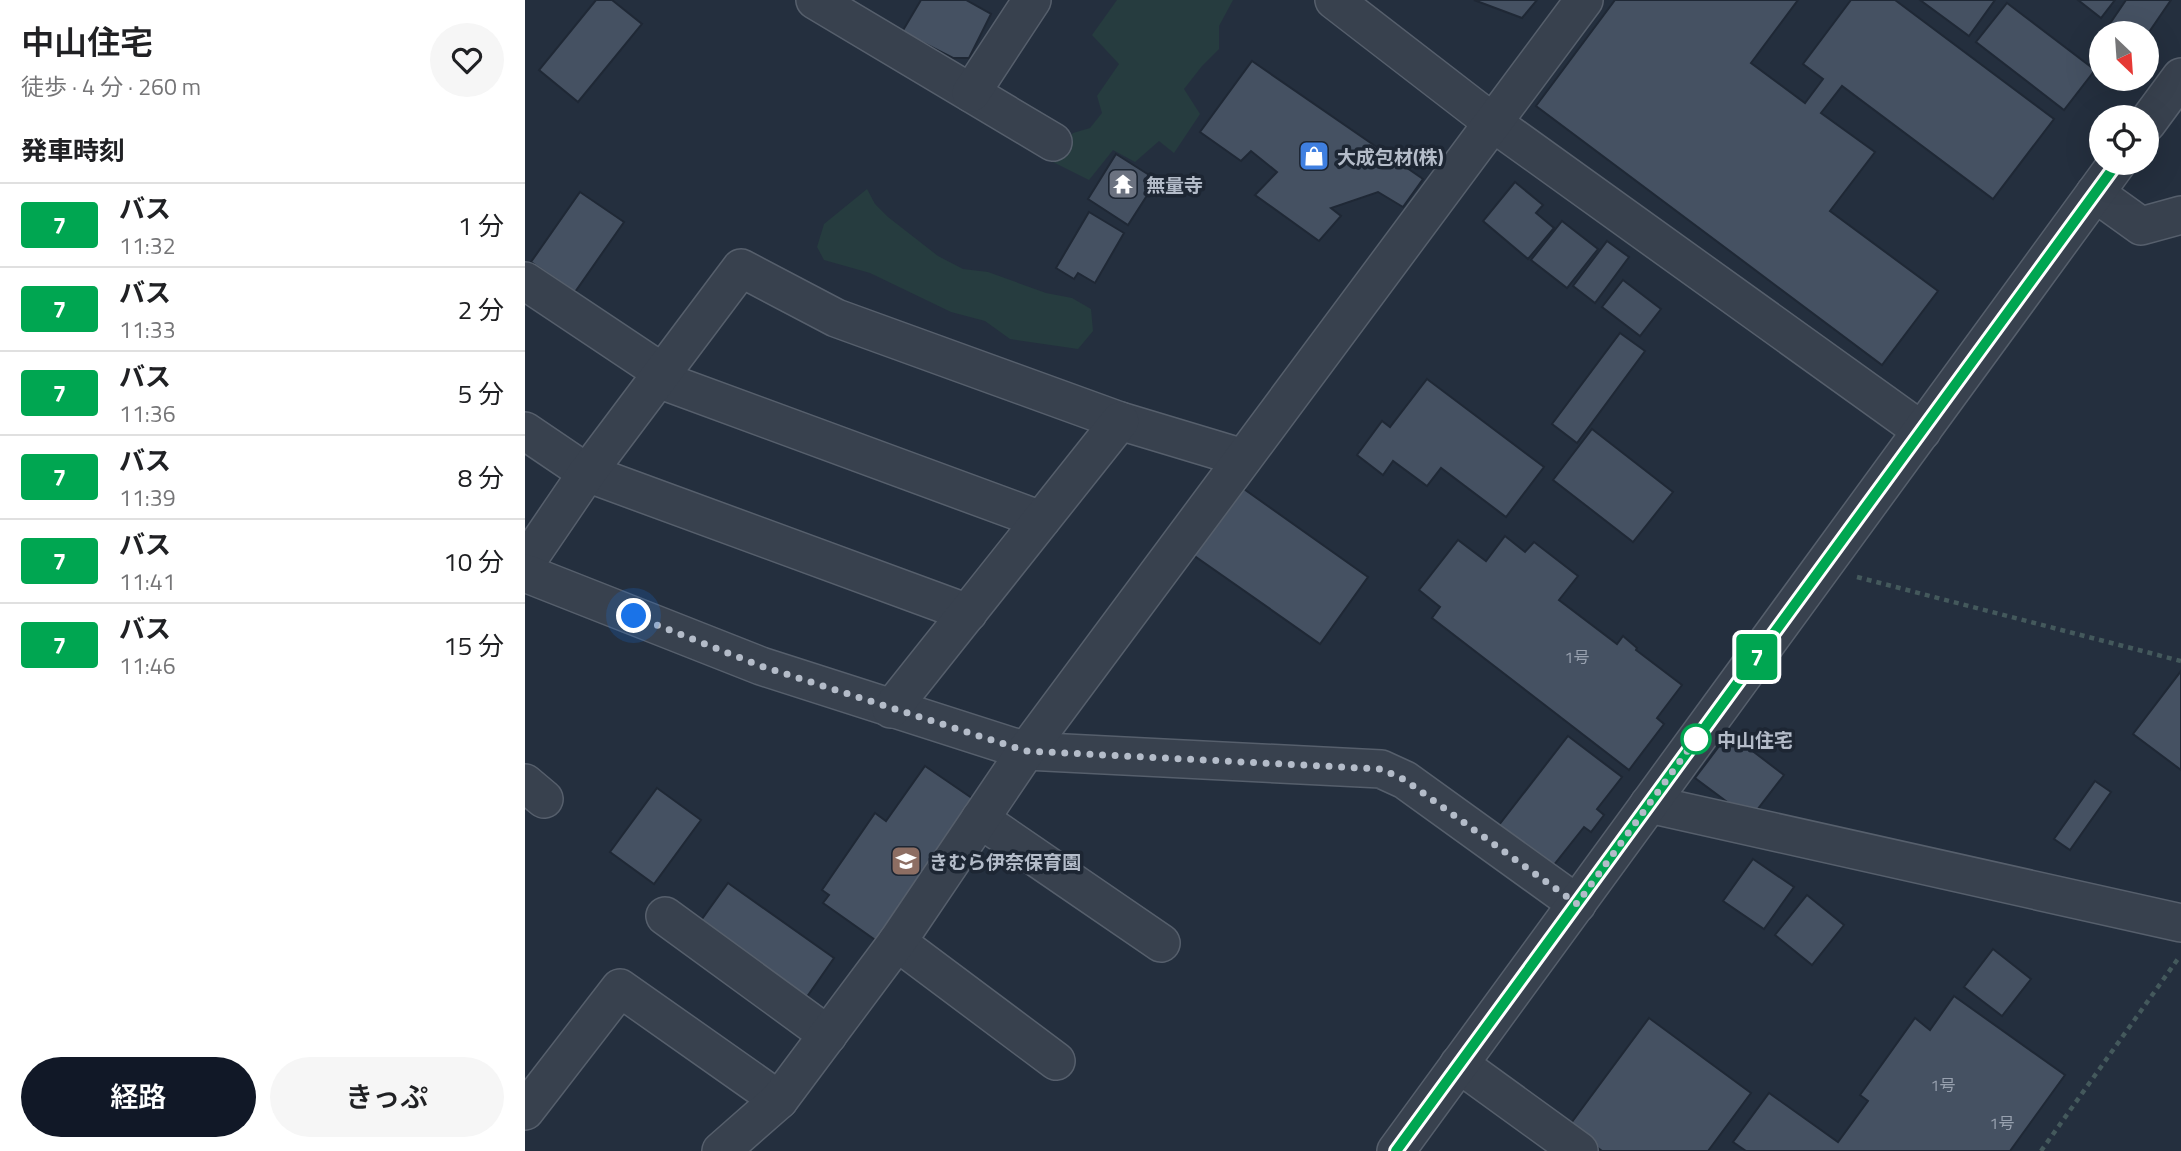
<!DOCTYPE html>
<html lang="ja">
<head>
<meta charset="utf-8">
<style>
  body { margin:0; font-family:"Titillium Web","Noto Sans JP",sans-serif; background:#f6f6f6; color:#202124; height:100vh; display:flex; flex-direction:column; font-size:26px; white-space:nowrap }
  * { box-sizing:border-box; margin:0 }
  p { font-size:23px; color:#757577 }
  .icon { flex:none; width:38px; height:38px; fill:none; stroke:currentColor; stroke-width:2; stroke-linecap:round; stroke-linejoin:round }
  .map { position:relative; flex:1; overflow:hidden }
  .drawer { display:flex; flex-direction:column; background:#fff; width:525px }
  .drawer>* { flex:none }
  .badge { padding:0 14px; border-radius:5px; font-size:24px; line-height:46px }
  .needle { width:46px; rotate:155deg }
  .fabs { position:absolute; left:1564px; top:21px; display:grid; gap:14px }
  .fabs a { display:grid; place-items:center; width:70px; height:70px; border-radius:50%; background:#fff; box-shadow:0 7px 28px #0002; font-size:35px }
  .you { position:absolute; width:35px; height:35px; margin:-18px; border:5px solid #fff; border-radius:50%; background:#1a73e8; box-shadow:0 0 0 10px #1a73e833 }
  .map>.badge { position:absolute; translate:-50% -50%; box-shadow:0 0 0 4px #fff }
  h2 { padding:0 21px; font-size:26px; line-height:63px }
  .round { display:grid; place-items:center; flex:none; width:74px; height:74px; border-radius:37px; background:#f6f6f6 }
  .headline { display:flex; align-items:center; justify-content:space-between; height:119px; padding:0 21px }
  h1 { font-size:33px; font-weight:600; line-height:52px }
  .cta { display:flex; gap:14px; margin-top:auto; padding:14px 21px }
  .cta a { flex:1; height:80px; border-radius:42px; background:#111827; color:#fff; font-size:28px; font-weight:600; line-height:80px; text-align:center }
  .cta a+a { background:#f6f6f6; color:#202124 }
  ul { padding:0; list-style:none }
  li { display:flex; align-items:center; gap:21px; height:84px; padding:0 21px; border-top:2px solid #e0e0e0 }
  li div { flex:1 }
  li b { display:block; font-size:26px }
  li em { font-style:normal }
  li .badge { min-width:77px; font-weight:700; text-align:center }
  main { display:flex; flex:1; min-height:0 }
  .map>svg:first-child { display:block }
</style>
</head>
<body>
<main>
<section class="drawer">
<div class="headline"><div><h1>中山住宅</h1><p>徒歩 · 4 分 · 260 m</p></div><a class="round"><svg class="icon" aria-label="heart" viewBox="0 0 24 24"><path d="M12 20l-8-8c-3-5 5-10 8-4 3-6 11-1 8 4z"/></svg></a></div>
<h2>発車時刻</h2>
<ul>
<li><span class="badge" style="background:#00a651;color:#fff">7</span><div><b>バス</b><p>11:32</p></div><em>1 分</em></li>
<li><span class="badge" style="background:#00a651;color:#fff">7</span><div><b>バス</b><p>11:33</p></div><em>2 分</em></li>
<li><span class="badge" style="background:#00a651;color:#fff">7</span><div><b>バス</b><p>11:36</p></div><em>5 分</em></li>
<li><span class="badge" style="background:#00a651;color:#fff">7</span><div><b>バス</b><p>11:39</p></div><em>8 分</em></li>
<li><span class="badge" style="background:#00a651;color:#fff">7</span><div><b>バス</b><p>11:41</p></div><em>10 分</em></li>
<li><span class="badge" style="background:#00a651;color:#fff">7</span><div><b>バス</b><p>11:46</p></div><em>15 分</em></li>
</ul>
<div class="cta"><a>経路</a><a>きっぷ</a></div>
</section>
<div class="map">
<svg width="1656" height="1151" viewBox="0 0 1656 1151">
  <rect width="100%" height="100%" fill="#242f3e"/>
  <g fill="#263c3f">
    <polygon points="592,0 708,0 694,26 694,49 677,66 659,89 675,114 649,153 634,141 610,162 588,150 564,180 524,160 548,133 565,128 577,113 572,96 594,64 567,35"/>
    <polygon points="342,189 350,204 363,217 413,256 438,269 463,272 521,293 547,298 566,309 568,331 553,349 485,339 460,321 426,312 345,273 299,260 292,247 299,224"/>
  </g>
  <g fill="#455162" stroke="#1f2835" stroke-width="2">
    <polygon points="71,0 87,0 117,24 53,102 14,70"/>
    <polygon points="396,0 441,0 466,14 444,58 428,58 377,32"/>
    <polygon points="949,0 1012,0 997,18"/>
    <polygon points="1090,0 1273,0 1226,63 1280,103 1298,79 1278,64 1326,0 1370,0 1529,119 1468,199 1317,86 1296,113 1350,152 1305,211 1413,291 1357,365 1011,106"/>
    <polygon points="1395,0 1470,0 1444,36"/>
    <polygon points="1553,0 1590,0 1576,18"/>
    <polygon points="1601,0 1646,0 1622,35 1622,33 1596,33 1584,25"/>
    <polygon points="1482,3 1570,70 1539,110 1451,42"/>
    <polygon points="727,61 898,179 878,207 853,192 806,208 816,216 794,241 730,195 752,172 726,151 716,161 675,132"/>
    <polygon points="591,154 632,180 603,225 563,199"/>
    <polygon points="990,182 1018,205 1011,213 1029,228 1003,259 958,221"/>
    <polygon points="55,192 99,222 50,292 6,262"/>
    <polygon points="564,212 599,233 570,283 553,273 549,279 531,268"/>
    <polygon points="1037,221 1073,249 1042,288 1006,260"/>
    <polygon points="1082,241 1104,257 1070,303 1048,286"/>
    <polygon points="1098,280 1136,309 1115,336 1077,307"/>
    <polygon points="1095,333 1120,351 1052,443 1027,424"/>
    <polygon points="902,379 1019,467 981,517 916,468 902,486 868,461 858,475 832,455 857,421 865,427"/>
    <polygon points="1067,429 1148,492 1108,542 1028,480"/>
    <polygon points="709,482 843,577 795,644 661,550"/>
    <polygon points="980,536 1000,552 1009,542 1053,576 1034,600 1092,644 1098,636 1112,648 1111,650 1157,685 1132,718 1139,724 1104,770 907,618 915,607 894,590 933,540 961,561"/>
    <polygon points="1656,671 1656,770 1608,734"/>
    <polygon points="1204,733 1259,775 1225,819 1170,778"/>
    <polygon points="1043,736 1097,777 1072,809 1079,815 1066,832 1059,827 1028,866 974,825"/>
    <polygon points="400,766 454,803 356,944 298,903 304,895 297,890 350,813 361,821"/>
    <polygon points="1570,781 1586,792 1545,850 1529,839"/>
    <polygon points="132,788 176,820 129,884 85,852"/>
    <polygon points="1228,859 1269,887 1239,929 1198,901"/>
    <polygon points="203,883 309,958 279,1001 172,926"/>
    <polygon points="1282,895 1319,925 1287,965 1250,935"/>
    <polygon points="1468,949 1506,979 1477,1016 1439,987"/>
    <polygon points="1429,996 1540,1075 1485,1151 1221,1151 1208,1142 1244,1093 1313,1142 1343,1101 1335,1095 1390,1018 1405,1030"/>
    <polygon points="1124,1018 1226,1093 1183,1151 1077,1151 1044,1126"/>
  </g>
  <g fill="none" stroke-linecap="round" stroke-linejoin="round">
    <g stroke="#565f6c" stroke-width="40">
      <g id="minor">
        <polyline points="290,0 528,142"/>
        <polyline points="809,0 967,122 1397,431"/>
        <polyline points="446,93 507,0"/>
        <polyline points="1622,123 1656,77"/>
        <polyline points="1570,193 1616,226 1656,215"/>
        <polyline points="0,281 138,373"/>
        <polyline points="133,379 516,520"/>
        <polyline points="0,431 62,473 443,613"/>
        <polyline points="0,564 62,473 216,268 311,318 595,421 718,458"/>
        <polyline points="0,573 236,666 501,751 856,769 880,780 1052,904"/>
        <polyline points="366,709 595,421"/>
        <polyline points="0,783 19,799"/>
        <polyline points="1124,804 1656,923"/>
        <polyline points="455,819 636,943"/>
        <polyline points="140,916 303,1035"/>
        <polyline points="372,942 531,1061"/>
        <polyline points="934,1064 1054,1151"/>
        <polyline points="0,1111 95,988 254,1100"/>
        <polyline points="196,1151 254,1100 372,942 501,751 1059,0"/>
        <polyline points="871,1151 1592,163"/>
      </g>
    </g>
    <g stroke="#44595c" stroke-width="4.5" stroke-dasharray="5 5" stroke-linecap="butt">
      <polyline points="1332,577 1656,661"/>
      <polyline points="1516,1151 1655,956"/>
    </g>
    <use href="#minor" stroke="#38414e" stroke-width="37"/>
  </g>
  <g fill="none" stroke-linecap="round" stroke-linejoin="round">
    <g stroke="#fff" stroke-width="16">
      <polyline id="line" points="871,1151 1592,163"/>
    </g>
    <use href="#line" stroke="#00a651" stroke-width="10"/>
    <polyline stroke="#b4bcc9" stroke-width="7" stroke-dasharray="0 12.6" points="109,616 236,666 501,751 856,769 880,780 1052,904 1171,739"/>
  </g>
  <defs>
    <g id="shop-square" transform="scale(1.575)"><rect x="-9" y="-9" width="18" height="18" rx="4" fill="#3f7fe0" stroke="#1d2633"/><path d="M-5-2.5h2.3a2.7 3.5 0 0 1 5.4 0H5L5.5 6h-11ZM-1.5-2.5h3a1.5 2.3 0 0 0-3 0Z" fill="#fff"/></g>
    <g id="temple-square" transform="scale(1.575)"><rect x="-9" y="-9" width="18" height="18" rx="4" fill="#6b7280" stroke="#1d2633"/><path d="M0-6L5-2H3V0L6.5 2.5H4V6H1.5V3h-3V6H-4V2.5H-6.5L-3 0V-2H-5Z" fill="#fff"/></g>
    <g id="school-square" transform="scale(1.575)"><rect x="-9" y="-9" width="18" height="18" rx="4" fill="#8d6e63" stroke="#1d2633"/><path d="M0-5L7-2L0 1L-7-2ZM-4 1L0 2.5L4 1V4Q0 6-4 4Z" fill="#fff"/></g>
  </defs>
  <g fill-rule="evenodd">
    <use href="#shop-square" x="789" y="156"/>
    <use href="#temple-square" x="598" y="184"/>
    <use href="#school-square" x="381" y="861"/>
  </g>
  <circle fill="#fff" stroke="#00a651" stroke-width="3.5" cx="1171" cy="739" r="14"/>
  <g text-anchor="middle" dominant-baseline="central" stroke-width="7" stroke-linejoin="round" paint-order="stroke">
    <g font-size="16" fill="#98a1af">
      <text x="1052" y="657">1号</text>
      <text x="1418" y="1085">1号</text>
      <text x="1477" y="1123">1号</text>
    </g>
    <g font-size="19" font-weight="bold" fill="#b4bcc9" stroke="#1d2633" text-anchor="start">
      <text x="812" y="156">大成包材(株)</text>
      <text x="621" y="184">無量寺</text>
      <text x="404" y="861">きむら伊奈保育園</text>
    </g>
    <g font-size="19" font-weight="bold" fill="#b4bcc9" stroke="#1d2633" text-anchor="start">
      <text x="1192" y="739">中山住宅</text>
    </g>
  </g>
</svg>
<div class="fabs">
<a><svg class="needle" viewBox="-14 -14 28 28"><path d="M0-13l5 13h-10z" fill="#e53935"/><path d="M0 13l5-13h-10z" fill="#757577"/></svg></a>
<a><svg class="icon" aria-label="locate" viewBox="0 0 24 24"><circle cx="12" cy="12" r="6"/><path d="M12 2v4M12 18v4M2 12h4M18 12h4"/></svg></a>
</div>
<div class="you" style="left:109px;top:616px"></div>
<b class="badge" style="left:1232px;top:657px;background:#00a651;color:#fff">7</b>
</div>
</main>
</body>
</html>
